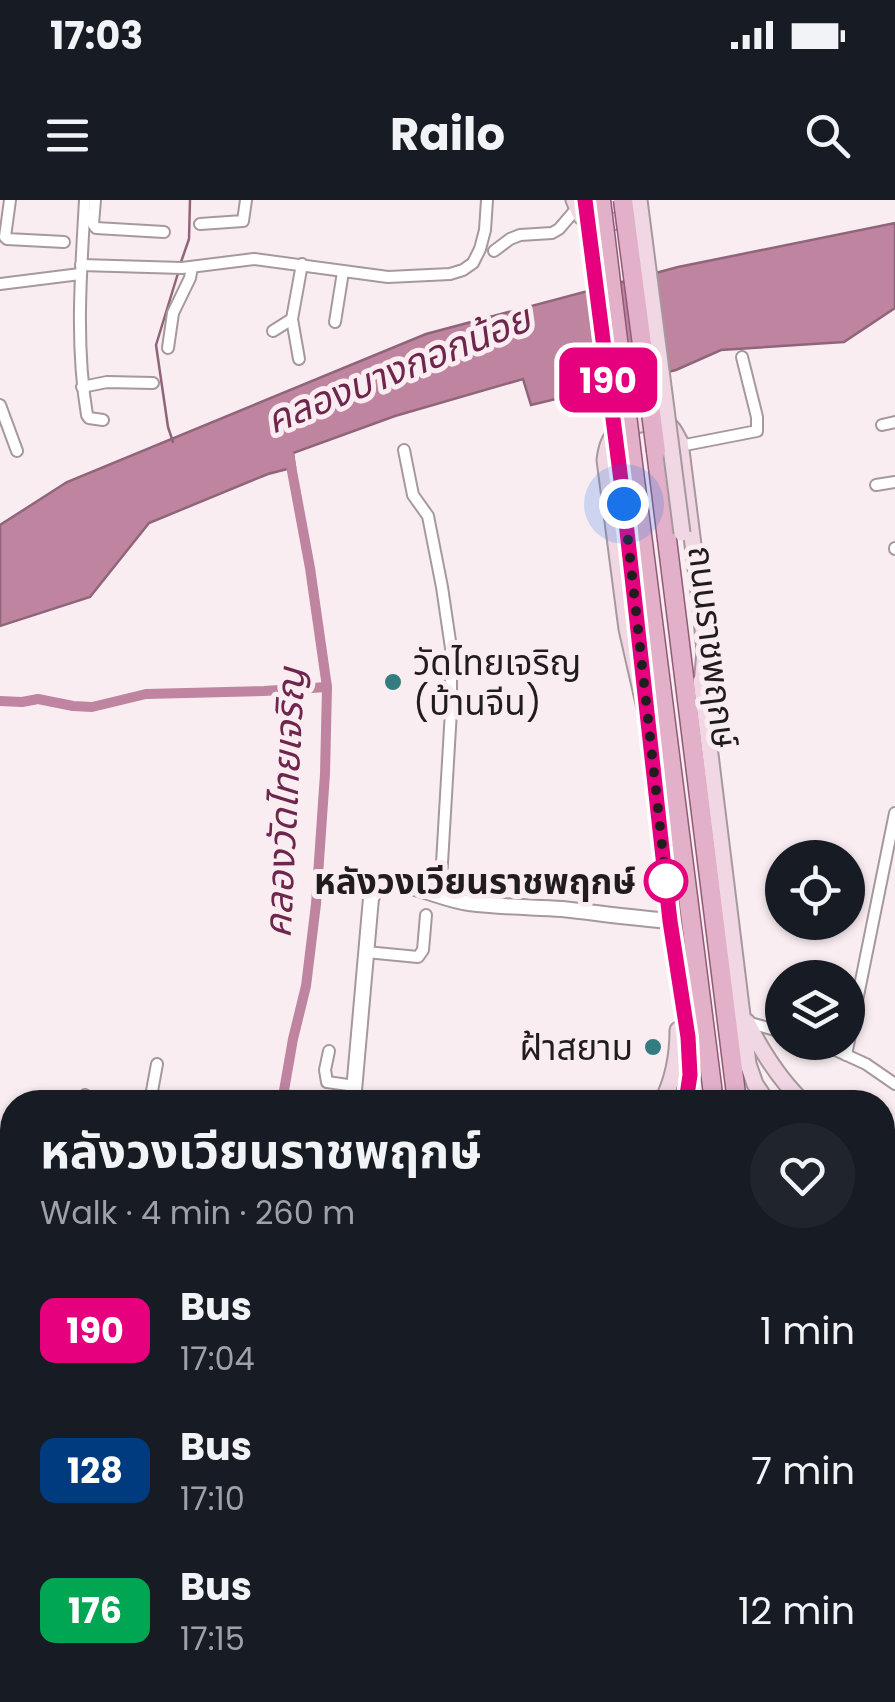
<!DOCTYPE html>
<html lang="en">
<head>
<meta charset="utf-8">
<style>
  body { margin:0; font-family:Poppins,"Noto Sans Thai",sans-serif; background:#20242c; color:#f1f3f6; height:100vh; display:flex; flex-direction:column; font-size:38px; white-space:nowrap }
  * { box-sizing:border-box; margin:0 }
  p { font-size:32px; color:#9ea1a6 }
  .icon { flex:none; width:55px; height:55px; fill:none; stroke:currentColor; stroke-width:2; stroke-linecap:round; stroke-linejoin:round }
  .map { position:relative; flex:1; overflow:hidden }
  .details { position:absolute; left:0px; top:890px; width:895px; height:612px; display:flex; flex-direction:column; background:#171b24; border-radius:40px 40px 0 0; box-shadow:0 2px 8px #0004 }
  .details>* { flex:none }
  .badge { padding:0 20px; border-radius:15px; font-size:35px; line-height:65px }
  .buttons { position:absolute; left:765px; top:640px; display:grid; gap:20px }
  .buttons a { display:grid; place-items:center; width:100px; height:100px; border-radius:50%; background:#171b24; box-shadow:0 2px 8px #0004; font-size:50px }
  .you { position:absolute; width:50px; height:50px; margin:-25px; border:8px solid #fff; border-radius:50%; background:#1a73e8; box-shadow:0 0 0 15px #1a73e833 }
  .map>.badge { position:absolute; translate:-50% -50%; box-shadow:0 0 0 5px #fff }
  .round { display:grid; place-items:center; flex:none; width:105px; height:105px; border-radius:52px; background:#20242c }
  .summary { display:flex; align-items:center; justify-content:space-between; height:170px; padding:0 40px }
  h1 { font-size:48px; font-weight:700; line-height:75px }
  ul { padding:0; list-style:none }
  li { display:flex; align-items:center; gap:30px; height:140px; padding:0 40px }
  li div { flex:1 }
  li b { display:block; font-size:38px }
  li em { font-style:normal }
  li .badge { min-width:110px; font-weight:700; text-align:center }
  .status { display:flex; justify-content:space-between; align-items:center; height:70px; padding:0 50px; background:#171b24; direction:ltr }
  .status svg { height:28px; fill:currentColor }
  header { display:flex; justify-content:space-between; align-items:center; height:130px; padding:0 40px; background:#171b24; font-size:45px; font-weight:700 }
  .map>svg:first-child { display:block }
</style>
</head>
<body>
<div class="status"><b>17:03</b><svg viewBox="0 0 49 12"><path d="M0 12V9h3v3zM5 12V6h3v6zM10 12V3h3v9zM15 12V0h3v12zM26 1h20v11H26zM47 4h2v5h-2z"/></svg></div>
<header><svg class="icon" aria-label="menu" viewBox="0 0 24 24"><path d="M4 6h16M4 12h16M4 18h16"/></svg>Railo<svg class="icon" aria-label="search" viewBox="0 0 24 24"><circle cx="10" cy="10" r="6"/><path d="M15 15l6 6"/></svg></header>
<div class="map">
<svg width="895" height="1502" viewBox="0 0 895 1502">
  <rect width="100%" height="100%" fill="#faedf2"/>
  <polygon fill="#f1c6d9" points="506,1490 593,1490 593,1502 503,1502"/>
  <polygon fill="#bf84a0" stroke="#906579" stroke-width="2.5" points="895,23 895,108 844,142 721,150 676,170 531,205 523,179 395,216 293,253 295,267 268,274 149,323 90,397 0,426 0,325 67,282 426,134 678,67"/>
  <g fill="none" stroke-linecap="round" stroke-linejoin="round">
    <g stroke="#906579" stroke-width="2.5">
      <polyline points="181,62 189,39 190,0"/>
      <polyline points="173,242 168,227 156,145 179,70"/>
    </g>
    <g stroke="#bf84a0" stroke-width="10">
      <polyline points="0,501 22,502 38,499 73,506 92,507 146,494 264,491 327,487"/>
      <polyline points="282,902 293,839 306,786 316,704 325,574 327,487 310,368 289,255"/>
      <polyline points="217,1502 221,1490"/>
    </g>
    <g stroke="#a5999e" stroke-width="14">
      <g id="minor">
        <polyline points="10,0 5,37 7,39 64,42"/>
        <path d="M85 0C81 72 75 143 87 215L89 218 103 220"/>
        <polyline points="95,0 93,24 96,28 164,32"/>
        <polyline points="200,24 243,21 246,0"/>
        <polyline points="494,51 510,39 520,35 552,33 559,29 577,8"/>
        <polyline points="81,65 182,68 254,59 388,77 450,74 463,70 473,63 480,49 485,30 487,0"/>
        <polyline points="0,84 80,74"/>
        <polyline points="335,122 343,72"/>
        <polyline points="273,131 292,119"/>
        <polyline points="168,148 173,113 190,78 192,67"/>
        <polyline points="299,159 292,119 302,64"/>
        <polyline points="82,187 107,182 153,183"/>
        <polyline points="0,205 17,251"/>
        <polyline points="882,225 895,222"/>
        <polyline points="680,246 757,231 757,217 742,157"/>
        <polyline points="404,250 413,295 428,316 442,387 451,448 451,511 440,697"/>
        <polyline points="876,285 895,282"/>
        <polyline points="895,348 895,349"/>
        <polyline points="366,752 418,757 423,750 426,715"/>
        <polyline points="747,822 782,832"/>
        <polyline points="818,842 866,864 895,884"/>
        <polyline points="329,851 325,870 327,882 355,886"/>
        <polyline points="846,855 895,613"/>
        <polyline points="84,902 85,895"/>
        <polyline points="150,902 157,864"/>
        <polyline points="0,1390 12,1390"/>
        <polyline points="180,1490 205,1493"/>
        <polyline points="244,1490 319,1502"/>
        <polyline points="84,1502 87,1490"/>
        <polyline points="384,1502 387,1490"/>
        <polyline points="437,1502 439,1490"/>
      </g>
    </g>
    <g stroke="#a5999e" stroke-width="18">
      <g id="tertiary">
        <path d="M353 902 371 698 379 685C410 680 438 699 469 703 500 707 531 707 562 709 598 713 634 718 670 721"/>
        <polyline points="0,1015 12,1015"/>
      </g>
    </g>
    <g stroke="#a5999e" stroke-width="19">
      <g id="secondary">
        <path d="M574 0 581 16C600 27 618 24 635 11"/>
        <polyline points="624,304 643,467"/>
        <polyline points="701,481 748,864 755,884 767,902"/>
        <path d="M648 514C655 590 663 667 673 743 680 792 698 854 686 902"/>
        <path d="M648 521 627 429 605 260C608 234 616 229 641 224 649 222 658 219 666 223 673 227 676 235 680 242L701 408 705 451 702 486"/>
        <path d="M747 822C762 852 779 879 803 902"/>
        <path d="M662 902C674 879 678 856 678 830"/>
        <polyline points="882,948 895,951"/>
        <polyline points="882,978 895,978"/>
        <polyline points="882,1035 895,1040"/>
        <polyline points="882,1051 895,1048"/>
        <polyline points="882,1078 895,1071"/>
        <polyline points="0,1123 12,1122"/>
        <polyline points="766,1490 767,1502"/>
        <polyline points="826,1490 827,1502"/>
      </g>
    </g>
    <g stroke="#915a75" stroke-width="21">
      <g id="primary">
        <polyline points="656,251 737,902"/>
        <polyline points="632,256 714,902"/>
        <polyline points="882,1005 895,1004"/>
        <polyline points="882,1025 895,1024"/>
        <polyline points="0,1059 2,1058"/>
        <polyline points="0,1076 12,1074"/>
        <polyline points="0,1105 12,1103"/>
        <polyline points="787,1490 788,1502"/>
        <polyline points="809,1490 811,1502"/>
      </g>
    </g>
    <use href="#minor" stroke="#fff" stroke-width="10"/>
    <use href="#tertiary" stroke="#fff" stroke-width="14"/>
    <use href="#secondary" stroke="#f0d7e3" stroke-width="15"/>
    <use href="#primary" stroke="#e2b0c8" stroke-width="18"/>
    <g stroke="#a5999e" stroke-width="19" stroke-linecap="butt">
      <g id="secondary-bridge">
        <polyline points="585,0 624,304"/>
        <polyline points="639,0 682,333"/>
      </g>
    </g>
    <g stroke="#915a75" stroke-width="21" stroke-linecap="butt">
      <g id="primary-bridge">
        <polyline points="601,0 632,256"/>
        <polyline points="623,0 656,251"/>
      </g>
    </g>
    <use href="#secondary-bridge" stroke="#f0d7e3" stroke-width="15"/>
    <use href="#primary-bridge" stroke="#e2b0c8" stroke-width="18"/>
  </g>
  <g fill="none" stroke-linecap="round" stroke-linejoin="round">
    <g stroke="#fff" stroke-width="22">
      <polyline id="line" points="585,0 624,304 670,721 688,837 690,875 686,902"/>
    </g>
    <use href="#line" stroke="#e6007e" stroke-width="15"/>
    <polyline stroke="#211d1f" stroke-width="10" stroke-dasharray="0 18" points="624,304 666,681"/>
  </g>
  <g fill="#337c80" stroke="#faedf2" stroke-width="4">
    <circle cx="393" cy="482" r="10"/>
    <circle cx="653" cy="847" r="10"/>
  </g>
  <circle fill="#fff" stroke="#e6007e" stroke-width="5" cx="666" cy="681" r="20"/>
  <g text-anchor="middle" dominant-baseline="central" stroke-width="10" stroke-linejoin="round" paint-order="stroke">
    <g font-size="35" fill="#211d1f" stroke="#faedf2">
      <text transform="translate(713 447) rotate(83)">ถนนราชพฤกษ์</text>
    </g>
    <g font-size="35" fill="#211d1f" stroke="#faedf2" text-anchor="start">
      <text x="413" y="462">วัดไทยเจริญ<tspan x="413" dy="40">(บ้านจีน)</tspan></text>
      <text x="633" y="847" text-anchor="end">ฝ้าสยาม</text>
    </g>
    <g font-size="35" font-weight="bold" fill="#211d1f" stroke="#faedf2" text-anchor="end">
      <text x="636" y="681">หลังวงเวียนราชพฤกษ์</text>
    </g>
    <g font-size="38" font-style="italic" fill="#6e264d" stroke="#faedf2">
      <text transform="translate(398 169) rotate(-22)">คลองบางกอกน้อย</text>
      <text transform="translate(284 603) rotate(-87)">คลองวัดไทยเจริญ</text>
    </g>
  </g>
</svg>
<div class="buttons">
<a><svg class="icon" aria-label="locate" viewBox="0 0 24 24"><circle cx="12" cy="12" r="6"/><path d="M12 2v4M12 18v4M2 12h4M18 12h4"/></svg></a>
<a><svg class="icon" aria-label="layers" viewBox="0 0 24 24"><path d="M12 4l9 5-9 5-9-5zM3 14l9 5 9-5"/></svg></a>
</div>
<div class="you" style="left:624px;top:304px"></div>
<b class="badge" style="left:608px;top:180px;background:#e6007e;color:#fff">190</b>
<section class="details">
<div class="summary"><div><h1>หลังวงเวียนราชพฤกษ์</h1><p>Walk · 4 min · 260 m</p></div><a class="round"><svg class="icon" aria-label="heart" viewBox="0 0 24 24"><path d="M12 20l-8-8c-3-5 5-10 8-4 3-6 11-1 8 4z"/></svg></a></div>
<ul>
<li><span class="badge" style="background:#e6007e;color:#fff">190</span><div><b>Bus</b><p>17:04</p></div><em>1 min</em></li>
<li><span class="badge" style="background:#003b80;color:#fff">128</span><div><b>Bus</b><p>17:10</p></div><em>7 min</em></li>
<li><span class="badge" style="background:#00a651;color:#fff">176</span><div><b>Bus</b><p>17:15</p></div><em>12 min</em></li>
</ul>
</section>
</div>
</body>
</html>
